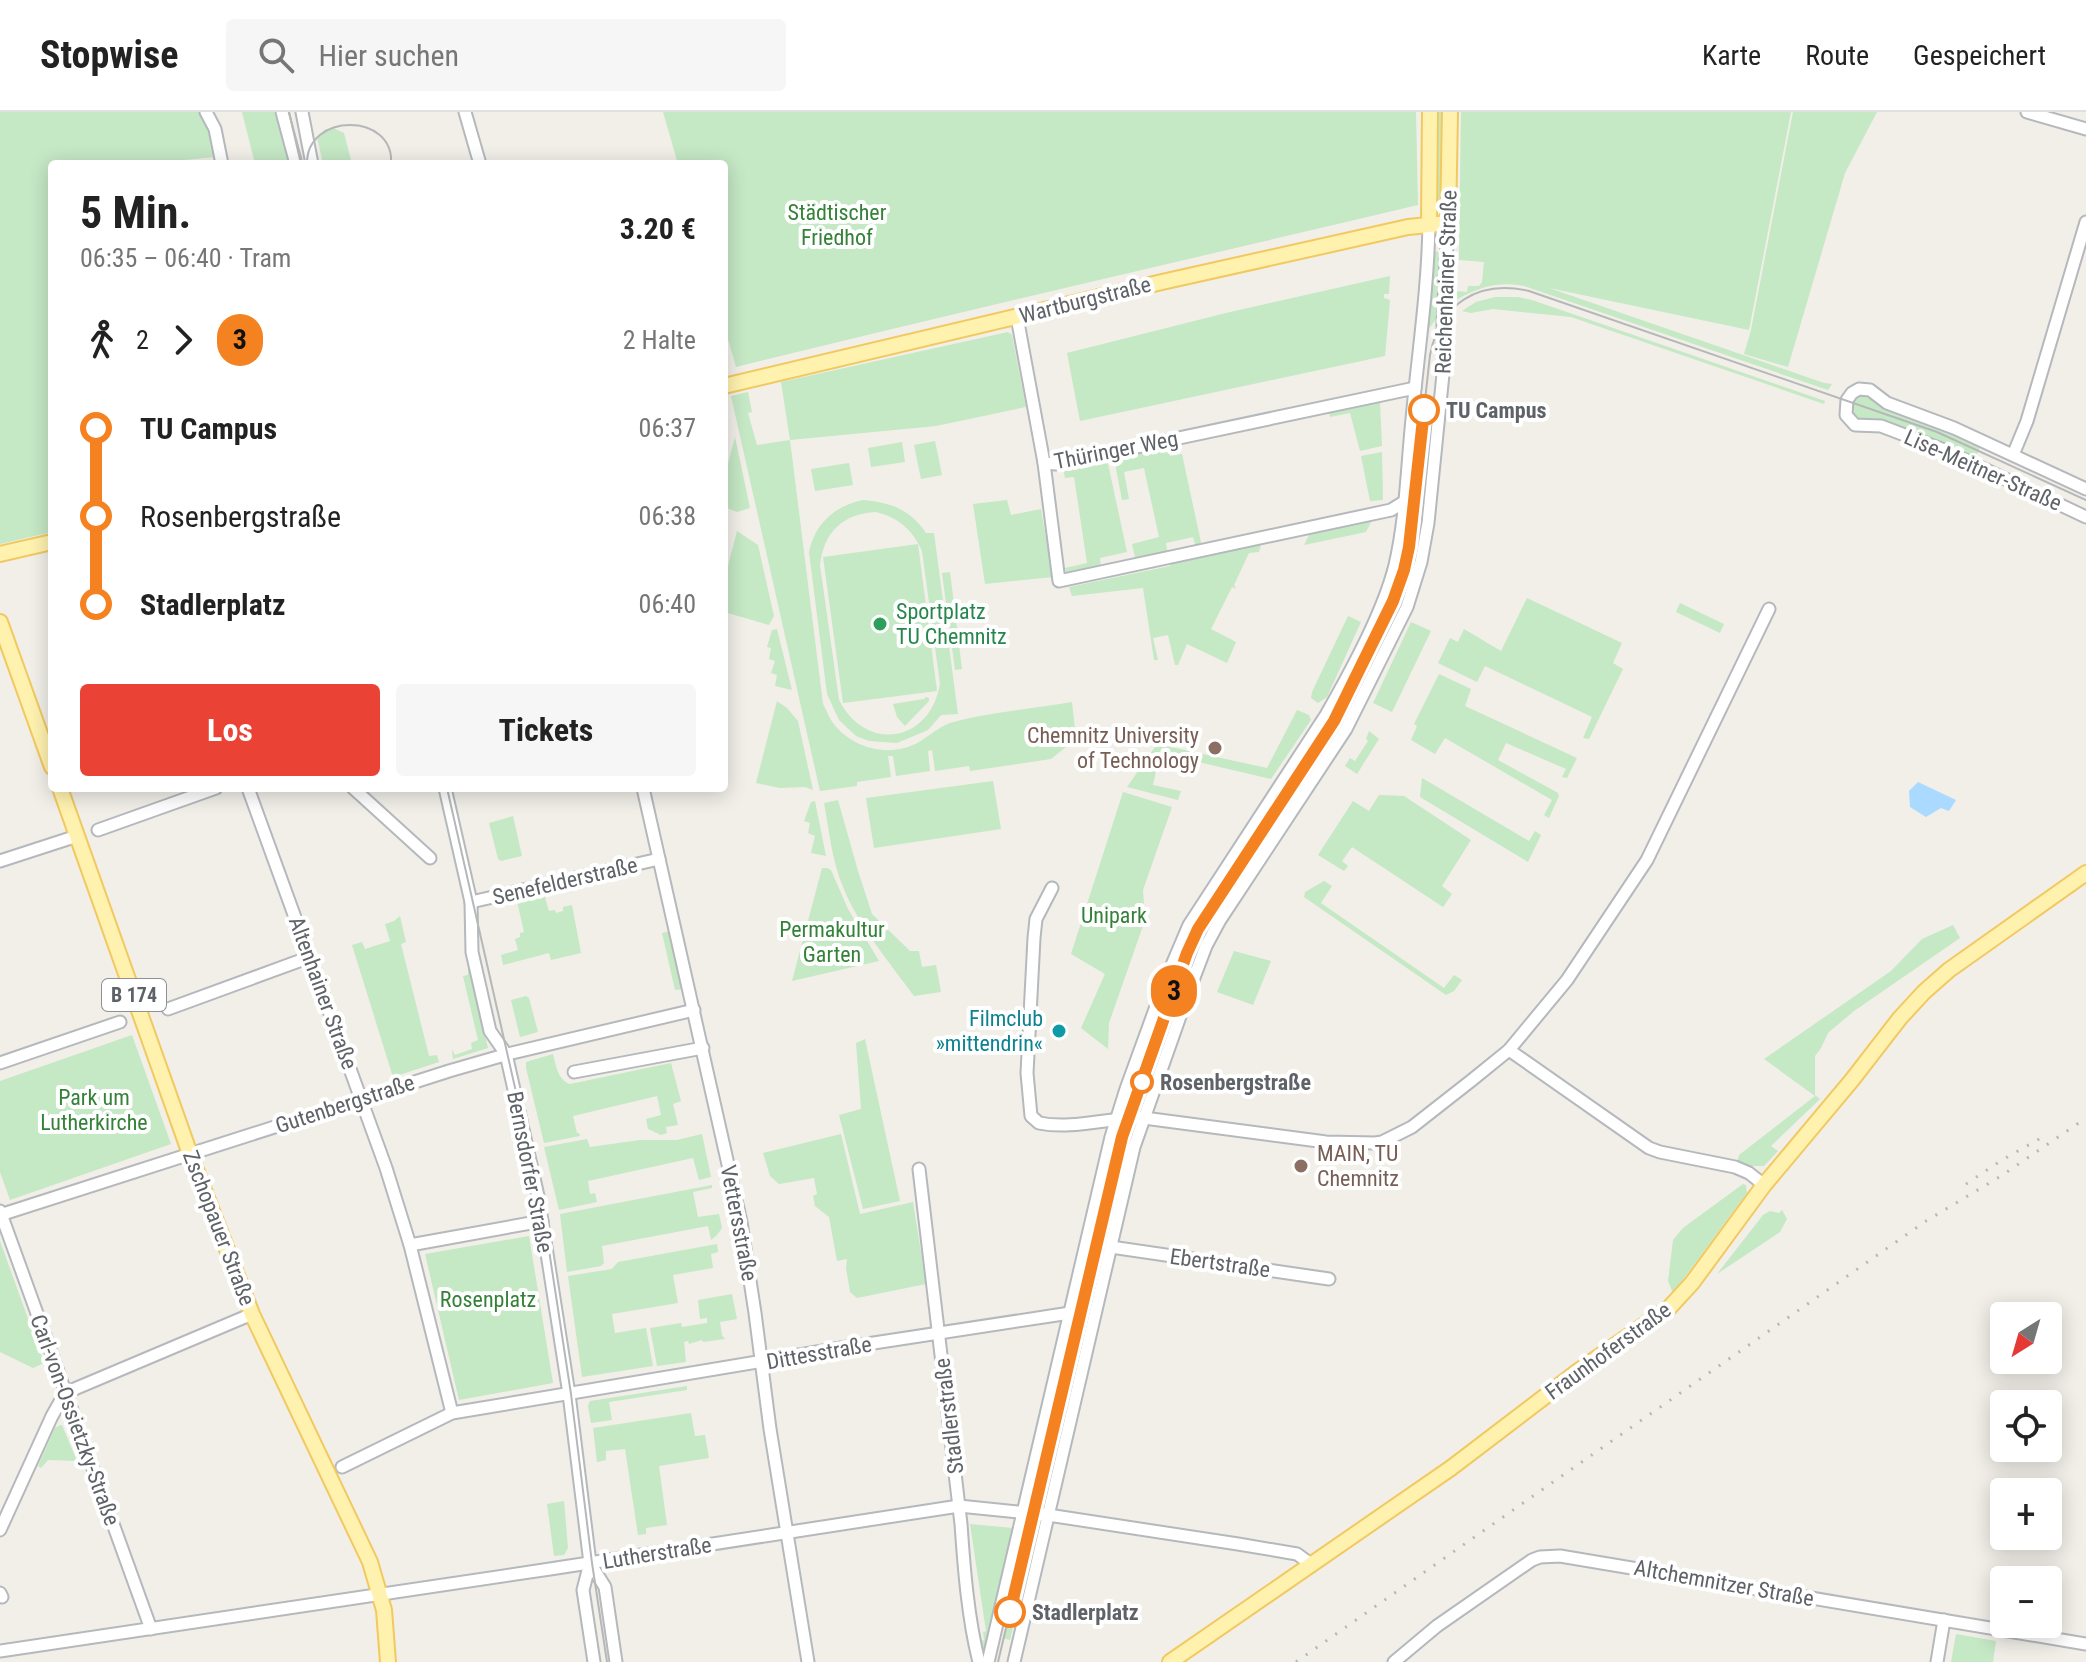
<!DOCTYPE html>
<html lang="de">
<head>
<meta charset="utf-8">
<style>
  body { margin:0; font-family:"Roboto Condensed",sans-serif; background:#f6f6f6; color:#222; height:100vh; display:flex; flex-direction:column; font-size:30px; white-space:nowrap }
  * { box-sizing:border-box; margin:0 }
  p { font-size:26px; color:#767676 }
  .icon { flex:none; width:44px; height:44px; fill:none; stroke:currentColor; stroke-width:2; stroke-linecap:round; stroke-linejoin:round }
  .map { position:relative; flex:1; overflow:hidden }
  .details { position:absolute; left:48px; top:48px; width:680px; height:632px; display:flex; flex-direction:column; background:#fff; border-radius:8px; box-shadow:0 4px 20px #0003 }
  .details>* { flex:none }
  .badge { padding:0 16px; border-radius:26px; font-size:28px; line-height:52px }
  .needle { width:52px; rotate:217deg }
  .buttons { position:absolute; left:1990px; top:1190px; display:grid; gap:16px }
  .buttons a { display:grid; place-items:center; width:72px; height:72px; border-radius:8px; background:#fff; box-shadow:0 4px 20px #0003; font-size:40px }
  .map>.badge { position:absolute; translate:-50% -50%; box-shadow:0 0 0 4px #fff }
  .legs { display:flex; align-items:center; gap:12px; height:88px; padding:0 32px; font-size:26px }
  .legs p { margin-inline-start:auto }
  .overview { display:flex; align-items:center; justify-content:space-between; height:136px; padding:0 32px }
  h1 { font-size:44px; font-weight:700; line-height:60px }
  .primary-button { display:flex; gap:16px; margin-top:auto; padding:16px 32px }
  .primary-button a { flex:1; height:92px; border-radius:8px; background:#ea4335; color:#fff; font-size:32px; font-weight:700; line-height:92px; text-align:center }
  .primary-button a+a { background:#f6f6f6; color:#222 }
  ul { padding:0 32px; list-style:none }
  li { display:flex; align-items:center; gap:28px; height:88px; font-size:30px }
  li i { display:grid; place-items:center; width:12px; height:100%; margin:0 10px; background:currentColor }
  li i::after { content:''; width:20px; height:20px; margin:-10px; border:6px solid; border-radius:50%; background:#fff }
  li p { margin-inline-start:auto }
  li:first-child i { background:linear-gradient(#0000 50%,currentColor 0) }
  li:last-child i { background:linear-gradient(currentColor 50%,#0000 0) }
  header { display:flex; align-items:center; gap:48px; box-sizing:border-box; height:112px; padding:0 40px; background:#fff; border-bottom:2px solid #e0e0e0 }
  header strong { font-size:38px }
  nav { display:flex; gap:44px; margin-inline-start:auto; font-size:28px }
  .search { width:560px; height:72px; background:#f6f6f6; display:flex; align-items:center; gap:20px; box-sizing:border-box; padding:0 28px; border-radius:8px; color:#767676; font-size:30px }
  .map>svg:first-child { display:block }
</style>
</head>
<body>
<header>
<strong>Stopwise</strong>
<div class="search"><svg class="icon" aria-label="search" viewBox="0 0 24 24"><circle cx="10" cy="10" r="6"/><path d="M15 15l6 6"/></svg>Hier suchen</div>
<nav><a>Karte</a><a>Route</a><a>Gespeichert</a></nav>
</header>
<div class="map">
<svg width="2086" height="1550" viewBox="0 0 2086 1550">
  <rect width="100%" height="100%" fill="#f1efe8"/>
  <g fill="#c5e8c5" fill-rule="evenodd">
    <path d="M0 0H200C210 13 212 29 215 45L174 49V52H52V420L0 432Z"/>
    <polygon points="242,0 274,0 282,22 290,52 255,52"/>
    <path d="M663 0H1416L1418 93C1190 147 963 199 736 255L724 213V52H678Z"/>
    <polygon points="1433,0 1447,0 1443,101 1434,99"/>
    <path d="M1461 0H1791L1749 218 1549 176 1824 271 1832 272 1828 278 1524 174C1498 169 1479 175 1456 188V179L1467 180 1468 174H1479L1482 170 1484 150 1459 148Z"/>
    <polygon points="1793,0 1877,0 1845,61 1788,255 1744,242 1751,218"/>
    <polygon points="333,16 344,21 352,52 323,52 317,25 326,17"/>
    <polygon points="1432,139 1440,140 1436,207 1425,222"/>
    <polygon points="1390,164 1389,182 1384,182 1384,186 1390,188 1385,244 1080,309 1067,241 1226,201"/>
    <polygon points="1495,185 1518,185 1532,188 1825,289 1824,292 1571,205 1493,197 1471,201 1462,199 1476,190"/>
    <path d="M1008 220 1012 223 1026 295 936 314 790 328 823 592C826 597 828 603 831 608 849 636 890 647 919 630 929 624 939 615 950 611 989 600 1032 597 1072 590L1076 627 1051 647 970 659 969 654 935 659 932 638 928 639 930 659 896 664 893 644H888L891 665 857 670V674L820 679 731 284 748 280 752 300 748 301 757 333 790 328 781 270Z"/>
    <polygon points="1865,282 1976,329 1975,333 1980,335 1975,348 1856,307 1850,300 1854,287"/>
    <polygon points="1380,290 1382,334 1360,339 1350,301 1330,305 1329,300"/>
    <polygon points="735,325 750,396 737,400 724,395 724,367"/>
    <polygon points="935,329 942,363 921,367 914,333"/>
    <polygon points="902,330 905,350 871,355 868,336"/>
    <polygon points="1180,332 1180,335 1169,338 1170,344 1182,342 1202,435 1196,436 1193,425 1166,431 1168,443 1136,450 1132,432 1159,425 1144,356 1124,360 1129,387 1122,388 1114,346"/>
    <polygon points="1382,340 1383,388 1370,389 1361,344"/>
    <polygon points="1107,347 1127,440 1100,446 1101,456 1067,464 1065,456 1087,451 1074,365 1065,366 1063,356"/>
    <polygon points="849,351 853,373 815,379 811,357"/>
    <path d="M863 388C890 390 911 398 926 421H934L958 602 941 603 928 618 897 631 869 629 856 624 839 608 827 582 809 440C815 411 835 394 863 388ZM876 400C898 405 913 418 922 439L940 572C930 631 866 641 839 588L820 453C824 420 842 402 876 400Z"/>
    <polygon points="1007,388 1011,403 1041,397 1053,465 985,472 973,392"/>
    <polygon points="1373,406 1366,420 1304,433 1311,419"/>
    <polygon points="737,419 758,433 774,504 769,513 724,500 724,470"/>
    <polygon points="1259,431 1261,433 1259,440 1249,441 1234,473 1236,477 1232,475 1211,517 1236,530 1227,551 1187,532 1178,553 1175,553 1168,523 1153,526 1158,548 1154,548 1143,476 1072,484 1069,475 1170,454 1173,449"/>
    <polygon points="918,432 937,579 843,591 823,445"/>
    <polygon points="950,460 962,557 955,558 942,461"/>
    <polygon points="1527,486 1622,531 1613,551 1623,557 1589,627 1583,626 1592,605 1485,554 1477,570 1438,551 1450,526 1458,530 1464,517 1501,539"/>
    <polygon points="1680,491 1724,512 1720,521 1676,500"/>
    <polygon points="1384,494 1400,501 1354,596 1340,587"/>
    <polygon points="1348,504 1361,510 1327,585 1318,591 1311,586 1312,580"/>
    <polygon points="1411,510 1431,519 1392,600 1373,591"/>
    <polygon points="777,517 792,578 775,574 777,563 771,561 775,549 769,547 771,536 767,535 772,518"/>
    <polygon points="1439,562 1471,577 1465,594 1577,646 1567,666 1562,665 1566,657 1506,631 1498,648 1558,681 1559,684 1549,706 1544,703 1552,688 1445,626 1435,642 1411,628 1417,614 1414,612"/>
    <polygon points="926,585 929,586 929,589 905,614 897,605 893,592 924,587"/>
    <polygon points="777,589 787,596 798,609 813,678 805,675 780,676 756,671"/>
    <polygon points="1297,598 1309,603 1311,608 1271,667 1160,641 1153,673 1181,679 1178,688 1127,675 1157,632 1267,656"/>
    <polygon points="1369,619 1379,627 1357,662 1345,654 1350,646 1355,649 1368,629 1366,627"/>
    <polygon points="1311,634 1325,643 1280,710 1189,871 1171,865 1189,821"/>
    <polygon points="1422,666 1529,729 1535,719 1541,723 1528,750 1420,685"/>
    <polygon points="993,669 1001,717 874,736 866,686"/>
    <polygon points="1123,680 1172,695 1143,778 1145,808 1109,911 1108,937 1081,916 1105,862 1071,842"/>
    <polygon points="1379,683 1404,684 1471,728 1442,774 1452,782 1443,795 1352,735 1342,749 1348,754 1344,759 1318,743 1353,689 1369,699"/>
    <path d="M838 688 858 759 872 802 910 839H919L922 855 936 853 941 880 914 884C890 851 858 813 843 775 832 749 829 718 824 691Z"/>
    <polygon points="815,689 826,744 811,741 815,724 808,721 810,711 804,709 811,690"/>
    <polygon points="513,704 522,744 501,749 498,747 489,711"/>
    <polygon points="822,756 827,756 831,758 848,797 879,849 792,869"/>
    <polygon points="1324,769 1332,774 1321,791 1444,876 1454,863 1462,868 1454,879 1446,883 1304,785 1305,780"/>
    <polygon points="544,782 549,799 555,798 556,801 563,799 563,795 572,793 581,841 551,848 549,841 503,853 501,843 518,838 515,827 520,825 520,821 524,820 517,789"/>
    <polygon points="400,804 406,830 401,832 429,944 437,943 439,950 393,965 352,833 362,830 365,837 390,829 385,812 394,809"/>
    <polygon points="1953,813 1960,826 1854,899 1828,921 1821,936 1815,944 1815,983 1820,987 1771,1034 1778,1039 1764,1054 1750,1054 1737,1050 1739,1043 1815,984 1764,947 1891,859 1922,827"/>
    <polygon points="670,819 683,877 675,878 662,821"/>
    <polygon points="1234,839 1271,849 1253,893 1217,880"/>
    <polygon points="468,853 488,936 453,947 452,937 455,943 472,937 471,931 478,928 463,864 468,863"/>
    <polygon points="1174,873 1181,875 1144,980 1136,978"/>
    <polygon points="526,884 529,886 538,920 520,925 511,888"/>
    <polygon points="132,923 171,1032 10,1088 0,1060 0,969"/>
    <polygon points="865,927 900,1089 863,1097 839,1003 861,997 856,931"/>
    <path d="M553 942C556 954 558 968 570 972L671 951 681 989 673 992 678 1013 666 1015 667 1021 661 1023 648 1017 646 1007 661 1003 657 984 573 1004 577 1021H579L580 1024 544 1031 526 956V950Z"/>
    <polygon points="702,1022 711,1065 699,1068 693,1046 588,1069 590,1082 595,1081 597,1090 559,1098 544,1035 587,1027 590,1035 640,1028 677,1028"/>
    <polygon points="841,1022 860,1102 913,1090 926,1172 857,1186 850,1180 846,1156 847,1147 837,1149 829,1105 815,1094 813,1084 817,1082 814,1066 779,1072 770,1064 763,1041"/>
    <polygon points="1114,1029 1131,1033 1096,1181 1080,1177"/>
    <polygon points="1743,1072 1746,1073 1747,1081 1673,1181 1668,1169 1673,1128 1683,1116"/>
    <polygon points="712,1073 712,1076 693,1080 698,1105 719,1102 722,1116 717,1123 711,1128 708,1114 602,1134 604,1151 601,1154 567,1160 560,1102"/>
    <polygon points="1782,1098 1787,1107 1780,1120 1717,1162 1763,1103 1770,1099 1779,1101"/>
    <polygon points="529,1124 553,1271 459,1288 425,1142"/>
    <polygon points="0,1129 44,1251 33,1256 0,1240"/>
    <polygon points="717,1132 718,1140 711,1142 713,1156 673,1163 678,1191 612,1202 615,1221 646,1216 653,1254 582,1265 568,1164 612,1157 618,1150"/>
    <polygon points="732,1182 737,1207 720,1210 722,1223 725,1227 703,1230 702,1228 689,1232 688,1229 684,1230 686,1250 657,1254 650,1216 681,1211 682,1215 707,1211 707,1206 700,1207 698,1188"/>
    <polygon points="1078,1183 1095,1188 1051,1378 1038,1374 1050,1325 1050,1305"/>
    <polygon points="687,1274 687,1278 609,1290 612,1308 591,1311 588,1294 590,1289"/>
    <polygon points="691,1301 695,1324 705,1323 709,1346 659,1354 667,1413 646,1416 646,1422 638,1423 625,1337 606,1339 606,1348 597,1350 593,1316"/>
    <polygon points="60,1313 62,1313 77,1349 48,1348 41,1356 38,1354 55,1316"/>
    <polygon points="564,1389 568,1436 564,1443 554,1444 547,1392"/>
    <polygon points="970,1412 1013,1416 983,1543 981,1529 984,1528 983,1520 986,1519"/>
    <polygon points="1029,1418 1036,1419 1010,1528 1003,1526"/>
    <polygon points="1956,1522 1996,1529 1993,1550 1951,1550"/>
  </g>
  <polygon fill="#aadaff" points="1918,670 1956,688 1949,699 1941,696 1926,705 1910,695 1909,679"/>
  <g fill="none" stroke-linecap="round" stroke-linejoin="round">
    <g stroke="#b5b8bc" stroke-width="15">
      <g id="minor">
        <polyline points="206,0 215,17 222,52"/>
        <polyline points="282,0 296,52"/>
        <polyline points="302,0 312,52"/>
        <polyline points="465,0 480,52"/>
        <polyline points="2027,0 2086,17"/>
        <polyline points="1017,205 1044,351 1059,469 1391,398 1404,390"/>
        <polyline points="2013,343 2027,309 2086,110"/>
        <polyline points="1044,351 1056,352 1415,276"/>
        <polyline points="2086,377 1954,316 1887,291 1870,278 1859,277 1852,281 1847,288 1846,303 1855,313 1881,314 1944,338 2086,405"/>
        <polyline points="248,676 386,1056 410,1133 452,1301"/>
        <polyline points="353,676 430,746"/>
        <polyline points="445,676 471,790 472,840 490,919 506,942 538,1084 569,1282 590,1451 583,1478 594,1550"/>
        <polyline points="643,676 741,1110 755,1201 770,1317 808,1550"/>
        <polyline points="98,718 216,676"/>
        <polyline points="0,749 77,724"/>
        <path d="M1052 776 1036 807 1034 826 1027 961 1031 1004 1039 1011C1074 1018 1109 1005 1144 1006L1326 1030 1375 1031 1382 1030 1412 1015 1472 968 1509 938 1567 868 1647 748 1769 497"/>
        <polyline points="471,790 659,747"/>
        <polyline points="168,897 310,845"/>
        <polyline points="1509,938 1649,1036 1660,1040 1735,1055 1749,1061 1764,1073"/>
        <polyline points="0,951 120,910"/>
        <polyline points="574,960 703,936"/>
        <path d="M919 1057 961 1412C964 1456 968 1507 979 1550"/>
        <polyline points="0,1099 151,1517"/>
        <polyline points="0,1103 449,959 508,942 694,898"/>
        <polyline points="410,1133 542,1109"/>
        <polyline points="1111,1135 1329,1167"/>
        <polyline points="65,1281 252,1202"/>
        <polyline points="342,1355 452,1301 841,1236 1070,1201"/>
        <polyline points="0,1418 52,1304 65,1281"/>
        <polyline points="590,1451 605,1475 616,1550"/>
        <polyline points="0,1481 2,1485"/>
        <polyline points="0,1539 550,1457 959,1394 1048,1403 1238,1432 1297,1442 1312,1453"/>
        <path d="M988 1550 1111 1025 1126 977 1166 867 1189 813 1326 603C1350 561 1383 501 1395 453 1406 406 1407 355 1412 307 1418 242 1428 177 1429 111"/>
        <polyline points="1014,1550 1134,1035 1190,876 1206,834 1220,808 1346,617 1407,495 1421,450 1428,411 1443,262 1443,210 1448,111"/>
        <polyline points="1394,1550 1437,1514 1532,1448 1540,1445 1560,1444 2086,1532"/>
        <polyline points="1937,1550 1944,1508"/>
      </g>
    </g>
    <g stroke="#f2c960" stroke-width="18">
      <g id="major">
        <polyline points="1429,111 1430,0"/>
        <polyline points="724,274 1162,170 1408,115 1448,111 1450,0"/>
        <polyline points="0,442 52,430"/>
        <polyline points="0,510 52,655"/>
        <polyline points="60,676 190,1042 252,1202 370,1450 384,1498 388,1550"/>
        <polyline points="1170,1550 1451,1356 1577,1260 1669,1196 1692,1171 1764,1073 1852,968 1900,906 1924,880 1949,858 2086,761"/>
      </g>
    </g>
    <use href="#minor" stroke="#fff" stroke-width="11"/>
    <use href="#major" stroke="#fff2af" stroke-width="14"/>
    <g stroke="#b6b7b8" stroke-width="2">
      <polyline points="289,0 301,52"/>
      <path d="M307 52C306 0 395 0 391 52"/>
      <polyline points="447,676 543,1099 571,1282 592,1451 607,1550"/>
      <path d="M998 1550 1122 1025 1187 841 1212 793 1334 609 1395 484 1404 458 1410 425 1430 243C1440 192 1478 167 1529 179L1937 320 2086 388"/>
    </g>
    <g stroke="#b6b7b8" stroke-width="3" stroke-dasharray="2 10" stroke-linecap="butt">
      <polyline points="1966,1072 2002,1048 2048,1022"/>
      <polyline points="1296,1550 1926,1109 2001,1064 2086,1006"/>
    </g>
  </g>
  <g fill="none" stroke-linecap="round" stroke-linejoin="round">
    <g stroke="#fff" stroke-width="18">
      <polyline id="line-1" points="1010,1500 1122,1025 1187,841 1198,817 1334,609 1393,489 1404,458 1409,435 1424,298"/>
    </g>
    <use href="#line-1" stroke="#f58220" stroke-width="12"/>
  </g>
  <g fill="#fff" stroke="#f58220" stroke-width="4">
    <circle cx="1424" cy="298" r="14"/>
    <circle cx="1142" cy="970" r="10"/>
    <circle cx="1010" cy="1500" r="14"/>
  </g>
  <circle fill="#2e9e5b" stroke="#fff" stroke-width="3" cx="880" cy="512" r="8"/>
  <g fill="#8d6e63" stroke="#fff" stroke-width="3">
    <circle cx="1215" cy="636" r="8"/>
    <circle cx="1301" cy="1054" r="8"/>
  </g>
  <circle fill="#0f9aa8" stroke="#fff" stroke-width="3" cx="1059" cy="919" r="8"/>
  <g text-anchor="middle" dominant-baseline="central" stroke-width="8" stroke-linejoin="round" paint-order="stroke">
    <rect fill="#fff" stroke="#8f9295" stroke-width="2" x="102" y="867" width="64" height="32" rx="6"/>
    <g font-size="20" font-weight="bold" fill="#5f6368">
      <text x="134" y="883">B 174</text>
    </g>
    <g font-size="22" fill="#348238" stroke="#fff">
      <text x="837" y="100">Städtischer<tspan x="837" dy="25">Friedhof</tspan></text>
      <text x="1114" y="803">Unipark</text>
      <text x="832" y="817">Permakultur<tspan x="832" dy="25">Garten</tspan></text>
      <text x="94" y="985">Park um<tspan x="94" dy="25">Lutherkirche</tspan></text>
      <text x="488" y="1187">Rosenplatz</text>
    </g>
    <g font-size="22" fill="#5f6368" stroke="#fff">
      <text transform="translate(1446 170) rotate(-88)">Reichenhainer Straße</text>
      <text transform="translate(1085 188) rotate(-14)">Wartburgstraße</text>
      <text transform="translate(1116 338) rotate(-11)">Thüringer Weg</text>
      <text transform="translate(1983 358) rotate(24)">Lise-Meitner-Straße</text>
      <text transform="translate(565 769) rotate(-13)">Senefelderstraße</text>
      <text transform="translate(323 881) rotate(70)">Altenhainer Straße</text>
      <text transform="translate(345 992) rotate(-18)">Gutenbergstraße</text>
      <text transform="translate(530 1060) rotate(79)">Bernsdorfer Straße</text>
      <text transform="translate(739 1111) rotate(79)">Vettersstraße</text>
      <text transform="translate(219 1116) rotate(69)">Zschopauer Straße</text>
      <text transform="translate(1220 1151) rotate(8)">Ebertstraße</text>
      <text transform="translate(1608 1239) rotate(-36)">Fraunhoferstraße</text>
      <text transform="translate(819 1241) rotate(-10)">Dittesstraße</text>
      <text transform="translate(949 1304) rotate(-97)">Stadlerstraße</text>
      <text transform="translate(75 1308) rotate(70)">Carl-von-Ossietzky-Straße</text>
      <text transform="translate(657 1441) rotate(-9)">Lutherstraße</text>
      <text transform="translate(1724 1471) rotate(10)">Altchemnitzer Straße</text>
    </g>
    <g font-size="22" font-weight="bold" fill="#5f6368" stroke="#fff" text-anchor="start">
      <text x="1446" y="298">TU Campus</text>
      <text x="1160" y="970">Rosenbergstraße</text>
      <text x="1032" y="1500">Stadlerplatz</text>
    </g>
    <g font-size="22" fill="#27864d" stroke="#fff" text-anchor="start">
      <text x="896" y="499">Sportplatz<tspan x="896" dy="25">TU Chemnitz</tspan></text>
    </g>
    <g font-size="22" fill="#785e54" stroke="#fff" text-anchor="end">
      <text x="1199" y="623">Chemnitz University<tspan x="1199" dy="25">of Technology</tspan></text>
      <text x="1317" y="1041" text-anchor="start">MAIN, TU<tspan x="1317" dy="25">Chemnitz</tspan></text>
    </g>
    <g font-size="22" fill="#0d838f" stroke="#fff" text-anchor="end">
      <text x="1043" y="906">Filmclub<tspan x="1043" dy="25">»mittendrin«</tspan></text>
    </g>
  </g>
</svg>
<div class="buttons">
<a><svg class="needle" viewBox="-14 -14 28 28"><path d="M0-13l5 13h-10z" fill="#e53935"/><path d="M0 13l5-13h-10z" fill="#767676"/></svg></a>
<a><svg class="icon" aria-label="locate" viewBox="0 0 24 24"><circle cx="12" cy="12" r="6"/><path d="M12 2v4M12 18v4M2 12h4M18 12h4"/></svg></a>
<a>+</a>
<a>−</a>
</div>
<b class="badge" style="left:1174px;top:879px;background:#f58220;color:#111">3</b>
<section class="details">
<div class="overview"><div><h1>5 Min.</h1><p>06:35 – 06:40 · Tram</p></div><b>3.20 €</b></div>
<div class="legs"><svg class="icon" aria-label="walk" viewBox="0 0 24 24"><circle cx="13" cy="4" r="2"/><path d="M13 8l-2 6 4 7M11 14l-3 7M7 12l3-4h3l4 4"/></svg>2<svg class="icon" aria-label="forward" viewBox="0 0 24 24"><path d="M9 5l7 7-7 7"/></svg><b class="badge" style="background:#f58220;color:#111">3</b><p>2 Halte</p></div>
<ul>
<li><i style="color:#f58220"></i><b>TU Campus</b><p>06:37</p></li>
<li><i style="color:#f58220"></i><span>Rosenbergstraße</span><p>06:38</p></li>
<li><i style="color:#f58220"></i><b>Stadlerplatz</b><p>06:40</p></li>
</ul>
<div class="primary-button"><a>Los</a><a>Tickets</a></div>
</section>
</div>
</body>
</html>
